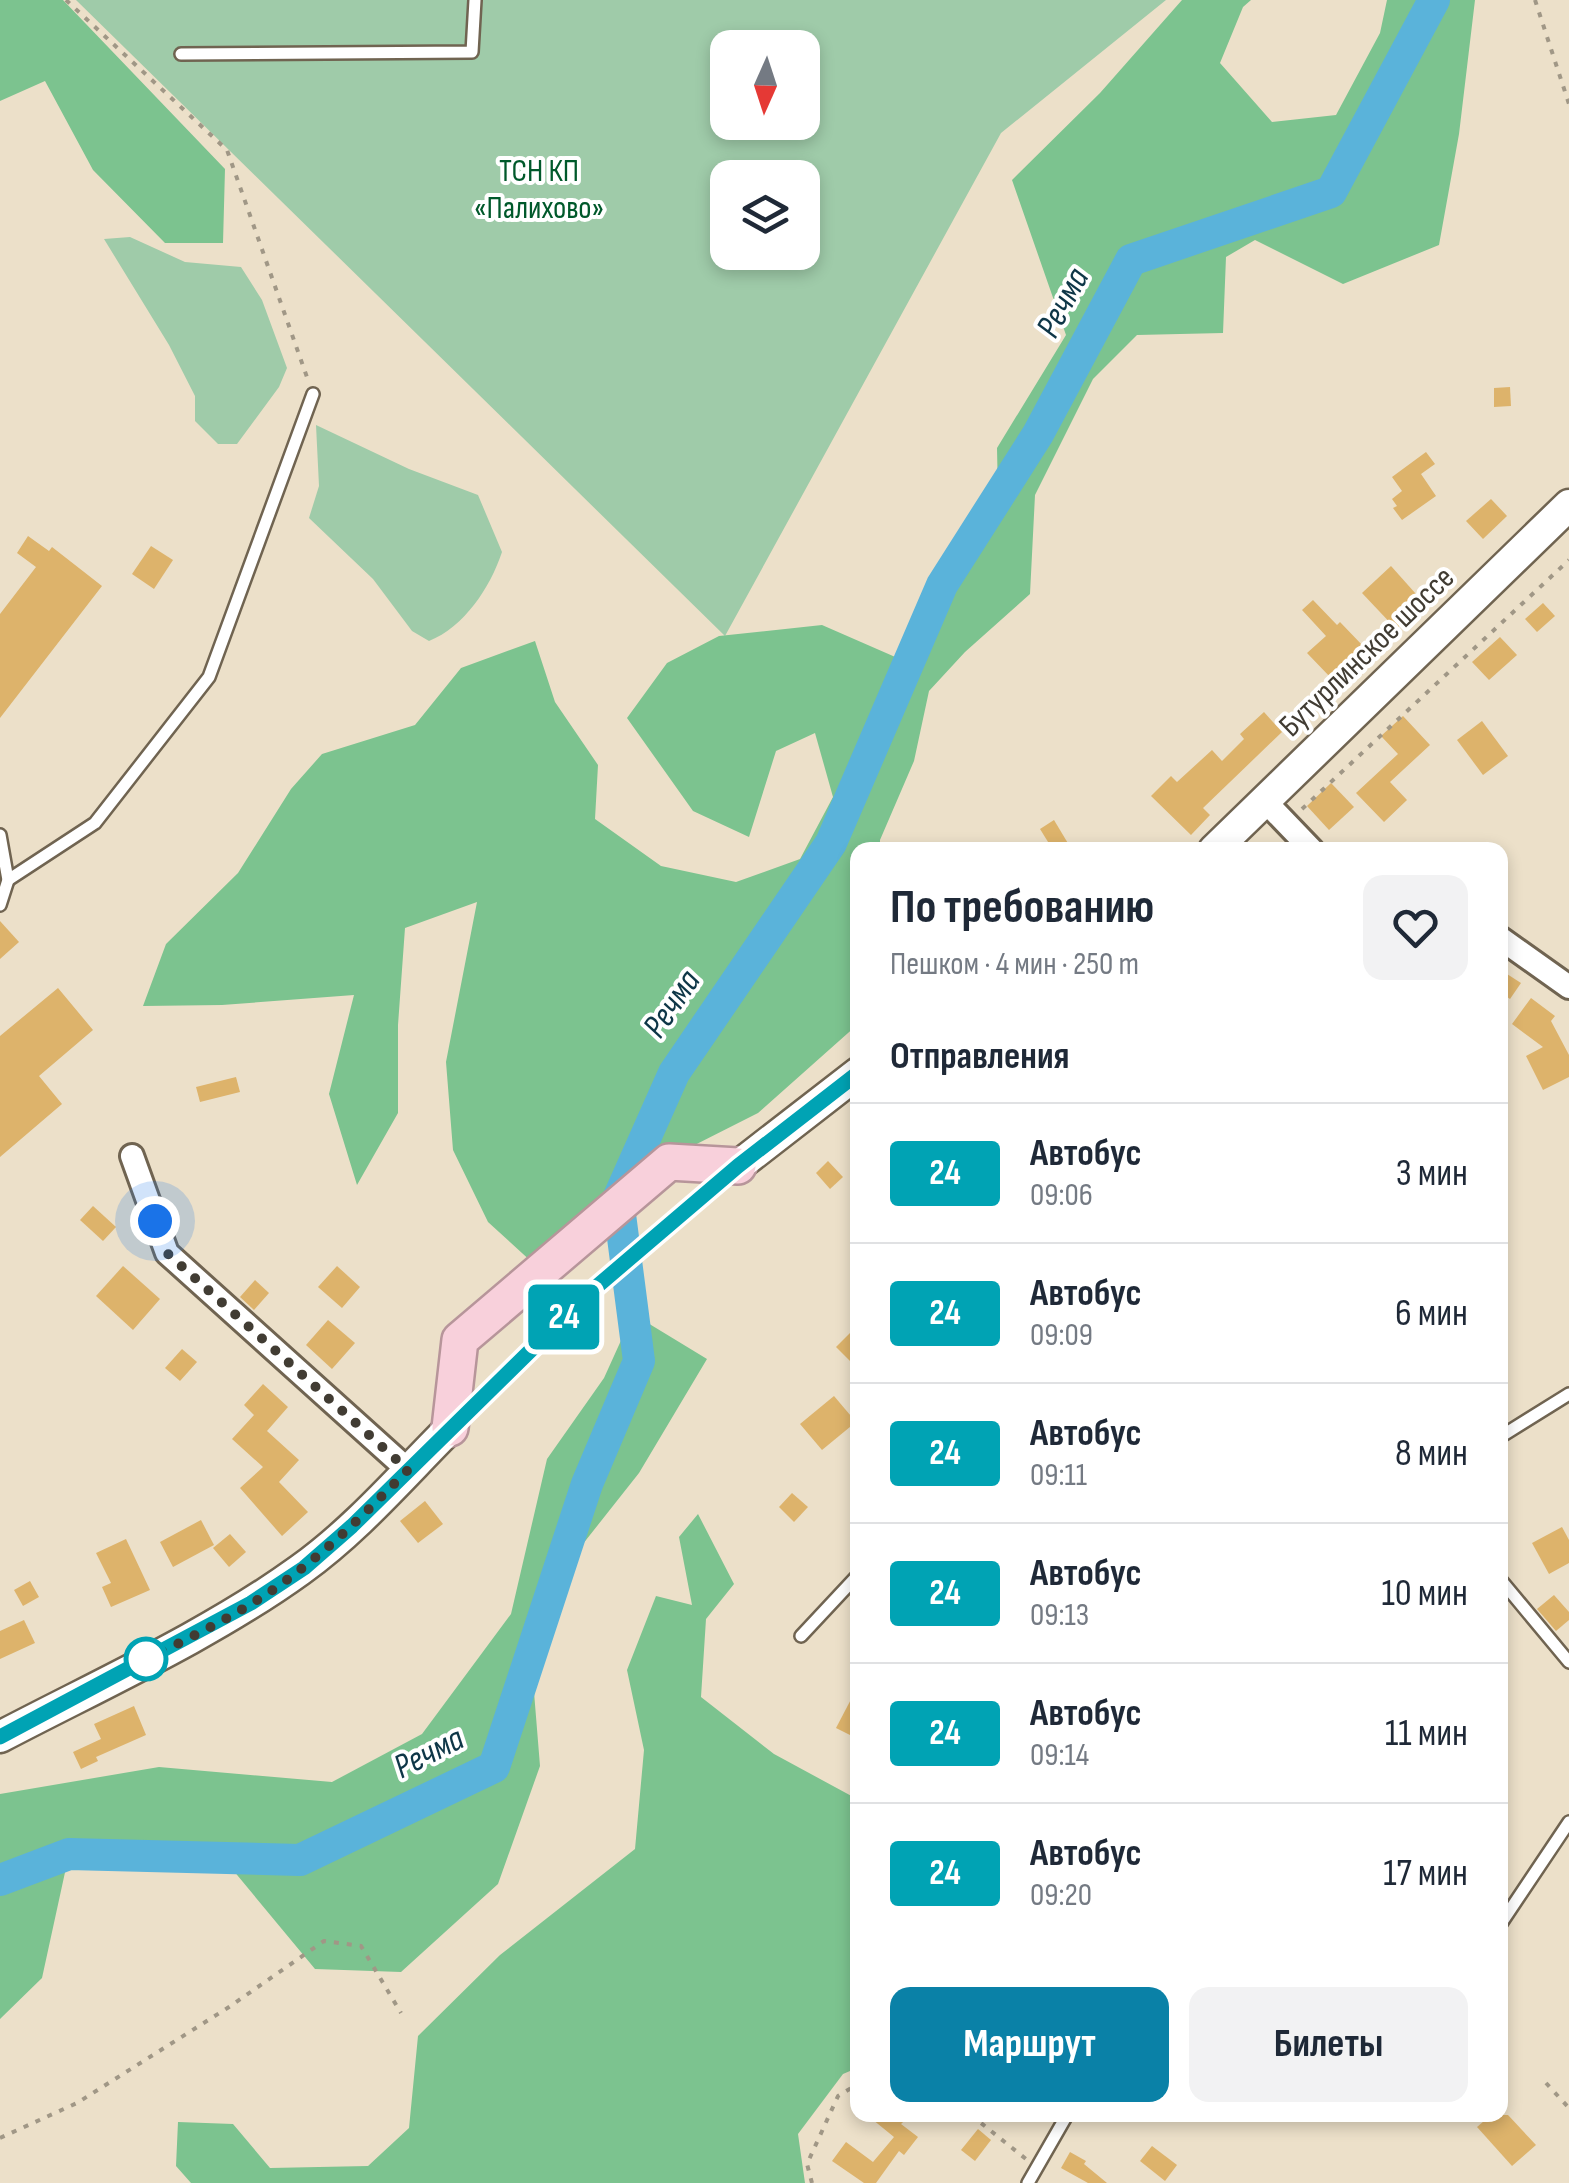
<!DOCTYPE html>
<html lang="ru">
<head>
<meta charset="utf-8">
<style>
  body { margin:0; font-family:"Sofia Sans Condensed",sans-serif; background:#f2f2f3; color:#1f2937; height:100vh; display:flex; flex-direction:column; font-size:38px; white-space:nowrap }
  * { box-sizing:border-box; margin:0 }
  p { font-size:32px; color:#747a83 }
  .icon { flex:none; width:55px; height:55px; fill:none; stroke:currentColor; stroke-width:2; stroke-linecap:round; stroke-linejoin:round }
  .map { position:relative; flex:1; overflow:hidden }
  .sheet { position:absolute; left:850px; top:842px; width:658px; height:1280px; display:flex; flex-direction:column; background:#fff; border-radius:20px; box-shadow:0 5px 15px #0003 }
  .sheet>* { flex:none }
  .badge { padding:0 20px; border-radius:8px; font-size:35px; line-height:65px }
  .needle { width:65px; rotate:183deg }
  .buttons { position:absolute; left:710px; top:30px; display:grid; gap:20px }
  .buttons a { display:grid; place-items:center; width:110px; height:110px; border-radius:20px; background:#fff; box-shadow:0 5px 15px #0003; font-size:50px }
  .you { position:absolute; width:50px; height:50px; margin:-25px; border:8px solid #fff; border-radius:50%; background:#1a73e8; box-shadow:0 0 0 15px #1a73e833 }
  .map>.badge { position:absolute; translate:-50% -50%; box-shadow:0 0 0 5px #fff }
  h2 { padding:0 40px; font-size:38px; line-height:90px }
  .round { display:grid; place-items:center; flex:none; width:105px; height:105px; border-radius:20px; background:#f2f2f3 }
  .summary { display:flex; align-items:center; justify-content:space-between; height:170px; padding:0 40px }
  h1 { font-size:48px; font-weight:700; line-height:75px }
  .cta { display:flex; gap:20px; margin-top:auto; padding:20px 40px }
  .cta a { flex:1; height:115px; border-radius:20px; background:#0a81a7; color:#fff; font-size:40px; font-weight:700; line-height:115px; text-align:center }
  .cta a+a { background:#f2f2f3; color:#1f2937 }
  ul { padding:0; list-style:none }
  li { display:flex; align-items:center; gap:30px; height:140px; padding:0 40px; border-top:2px solid #e0e1e3 }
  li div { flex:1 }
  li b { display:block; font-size:38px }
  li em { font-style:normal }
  li .badge { min-width:110px; font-weight:700; text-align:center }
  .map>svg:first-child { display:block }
</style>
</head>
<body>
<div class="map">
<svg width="1569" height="2183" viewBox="0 0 1569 2183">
  <rect width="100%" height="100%" fill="#ece0c9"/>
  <g fill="#9fcba9" fill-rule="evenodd">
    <path d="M76 0H1166L1001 133 725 636ZM728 48H802V122H728ZM728 178H802V252H728Z"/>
    <polygon points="130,237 185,262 241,267 262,300 287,368 279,387 237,444 218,444 195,421 195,396 169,345 104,239"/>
    <path d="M316 425 409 469 478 495 502 552C490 588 464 627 429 641L412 631 373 579 309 518 319 486Z"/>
  </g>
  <g fill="#7cc38f">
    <polygon points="0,0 63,0 225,169 223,243 165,243 93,170 45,81 0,101"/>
    <polygon points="1182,0 1251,0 1243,7 1220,63 1272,122 1336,115 1380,33 1387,0 1475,0 1459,134 1439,245 1343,284 1255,240 1226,257 1223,333 1137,335 1093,379 1035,495 1030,594 965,652 929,691 914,761 880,840 880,850 858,850 857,1025 758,1113 667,1159 534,1264 488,1222 453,1150 446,1062 477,902 405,928 398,1025 398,1113 357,1185 329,1094 354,995 222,1005 143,1006 166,944 238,873 291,789 322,754 415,725 461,668 535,641 555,702 598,765 595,819 661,866 736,882 800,859 833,797 815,733 776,751 749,837 693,811 627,718 667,663 719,636 822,625 909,663 942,585 998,497 997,448 1066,335 1012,180 1100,93"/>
    <polygon points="633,1314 707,1359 639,1473 556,1578 531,1655 540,1766 498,1884 401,1972 315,1969 223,1858 69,1854 42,1978 0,2019 0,1794 159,1767 332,1782 422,1734 511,1614 547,1459 604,1378"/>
    <polygon points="698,1514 734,1584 706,1619 701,1697 774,1754 857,1799 857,2068 843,2074 798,2134 805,2183 191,2183 176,2166 178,2122 233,2124 270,2168 368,2166 409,2128 418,2036 500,1955 635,1849 644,1750 627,1670 656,1596 692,1605 679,1537"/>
  </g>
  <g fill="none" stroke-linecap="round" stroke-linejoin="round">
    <polyline stroke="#5ab3da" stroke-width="32" points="0,1880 69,1854 300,1860 494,1767 587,1484 639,1361 618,1199 674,1073 831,843 942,585 1038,434 1131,260 1331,192 1434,0"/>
  </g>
  <g fill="#ddb36b">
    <polygon points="1510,387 1511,406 1494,407 1494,388"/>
    <polygon points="1426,452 1435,464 1421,474 1436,496 1402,520 1393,508 1397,506 1392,499 1402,491 1392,477"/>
    <polygon points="1491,499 1507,516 1483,539 1466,521"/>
    <polygon points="28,536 49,551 52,547 102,586 0,718 0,614 36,567 17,553"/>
    <polygon points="151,546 173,560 154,589 132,574"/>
    <polygon points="1391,566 1424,603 1396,629 1362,593"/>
    <polygon points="1313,600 1337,625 1340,622 1364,647 1331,678 1307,653 1326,636 1302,610"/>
    <polygon points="1543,603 1555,616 1537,632 1525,619"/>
    <polygon points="1500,637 1517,655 1489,680 1472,662"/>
    <polygon points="1264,712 1282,732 1203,808 1210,815 1191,835 1151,796 1171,776 1177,782 1212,750 1222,761 1244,739 1240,734"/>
    <polygon points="1403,716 1430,745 1390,782 1407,800 1384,822 1356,793 1398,754 1381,736"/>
    <polygon points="1482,721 1508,756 1483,775 1457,740"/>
    <polygon points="1331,783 1354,807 1329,830 1307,806"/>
    <polygon points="1054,820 1069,845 1061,850 1053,850 1040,829"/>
    <polygon points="0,921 19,942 0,959"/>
    <polygon points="1507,974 1521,983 1510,999 1500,992 1500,984"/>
    <polygon points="58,988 93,1030 39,1076 62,1104 0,1157 0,1036"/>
    <polygon points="1531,998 1555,1016 1551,1021 1569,1055 1569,1077 1543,1090 1526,1056 1543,1047 1512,1024"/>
    <polygon points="236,1077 240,1092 200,1102 196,1087"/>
    <polygon points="828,1161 843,1177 830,1189 816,1173"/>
    <polygon points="93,1206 116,1227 103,1241 80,1220"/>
    <polygon points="123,1266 160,1299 133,1330 96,1296"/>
    <polygon points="337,1266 360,1287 342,1308 318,1287"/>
    <polygon points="255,1280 269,1293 254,1310 240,1297"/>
    <polygon points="328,1320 355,1343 332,1369 306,1345"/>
    <polygon points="858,1325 858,1369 836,1347"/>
    <polygon points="182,1349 197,1362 180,1381 165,1368"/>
    <polygon points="263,1384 288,1407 267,1431 299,1460 279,1482 308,1512 282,1536 240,1488 263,1467 232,1439 254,1415 244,1405"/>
    <polygon points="834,1396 856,1422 822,1450 800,1424"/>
    <polygon points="792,1493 808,1507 794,1522 779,1507"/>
    <polygon points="425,1501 443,1524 418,1543 400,1521"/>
    <polygon points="201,1520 214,1545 173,1567 160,1542"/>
    <polygon points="1562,1527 1569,1540 1569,1563 1549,1574 1532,1543"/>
    <polygon points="230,1534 246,1552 229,1567 213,1548"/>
    <polygon points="126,1539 150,1590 111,1607 102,1587 111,1583 96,1553"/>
    <polygon points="30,1581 39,1597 23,1606 14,1590"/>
    <polygon points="1554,1595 1569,1612 1569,1620 1556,1631 1537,1609"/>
    <polygon points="24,1620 35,1643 0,1659 0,1631"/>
    <polygon points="858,1686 858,1739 836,1728"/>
    <polygon points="134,1706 146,1735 96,1757 98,1761 81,1769 73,1752 101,1739 94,1724"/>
    <polygon points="867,2115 897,2115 904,2121 901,2124 918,2137 904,2155 899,2151 876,2183 864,2183 832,2161 846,2142 873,2162 894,2137"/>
    <polygon points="1491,2115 1508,2115 1536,2145 1512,2166 1477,2127"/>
    <polygon points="978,2129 991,2140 975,2161 961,2150"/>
    <polygon points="1152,2146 1177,2165 1165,2181 1140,2161"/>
    <polygon points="1070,2152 1086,2161 1084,2164 1107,2183 1088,2183 1061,2168"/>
  </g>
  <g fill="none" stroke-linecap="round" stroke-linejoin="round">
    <g stroke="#706451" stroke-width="16">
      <g id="service">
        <polyline points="181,54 472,52 475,0"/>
        <polyline points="0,835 8,880 0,905"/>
        <polyline points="8,880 95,823 209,677 313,394"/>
        <polyline points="1500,1437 1569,1394"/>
        <polyline points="1500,1579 1569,1662"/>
        <polyline points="801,1636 858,1575"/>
        <polyline points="1500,1925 1569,1822"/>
        <polyline points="1028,2183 1067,2115"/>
      </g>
    </g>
    <g stroke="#706451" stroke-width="28">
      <g id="minor">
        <polyline points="1265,801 1312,850"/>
        <polyline points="1500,938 1569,987"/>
        <polyline points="132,1156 167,1253 408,1470"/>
      </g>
    </g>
    <g stroke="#706451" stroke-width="35">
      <g id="secondary">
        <polyline points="1214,850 1569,505"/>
        <polyline points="738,1166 858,1073"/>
        <path d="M0 1737C99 1685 210 1635 300 1570 356 1530 402 1476 450 1428"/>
      </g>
    </g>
    <g stroke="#b7959a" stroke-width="40">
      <polyline id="trunk" points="450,1428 460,1340 669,1162 738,1166"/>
    </g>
    <g stroke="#a09786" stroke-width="4" stroke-dasharray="5 8" stroke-linecap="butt">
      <polyline points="66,0 227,150 308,380"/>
      <polyline points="1535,0 1569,104"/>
      <polyline points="1302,809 1569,560"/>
      <polyline points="1546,2083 1569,2108"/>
      <polyline points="971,2115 1026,2159"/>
      <polyline points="0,2138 77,2103 229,2007 324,1941 361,1946 401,2013"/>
      <polyline points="812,2183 807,2164 838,2096 858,2084"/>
    </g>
    <use href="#service" stroke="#fff" stroke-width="11"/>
    <use href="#minor" stroke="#fff" stroke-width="22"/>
    <use href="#secondary" stroke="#fff" stroke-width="30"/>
    <use href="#trunk" stroke="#f8d0db" stroke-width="35"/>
  </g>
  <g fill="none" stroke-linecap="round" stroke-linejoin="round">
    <g stroke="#fff" stroke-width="22">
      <polyline id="line" points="0,1737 251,1603 304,1568 352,1526 588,1294 738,1166 858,1073"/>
    </g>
    <use href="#line" stroke="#00a3b4" stroke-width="15"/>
    <path stroke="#413c33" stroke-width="10" stroke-dasharray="0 18" d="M146 1659C201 1633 259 1604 306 1565 343 1536 375 1503 408 1470L167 1253 155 1221"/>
  </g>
  <circle fill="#fff" stroke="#00a3b4" stroke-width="5" cx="146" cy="1659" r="20"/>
  <g text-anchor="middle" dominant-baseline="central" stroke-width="8" stroke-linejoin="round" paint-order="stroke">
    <g font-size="32" fill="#00592b" stroke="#fff">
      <text x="539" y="171">ТСН КП<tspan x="539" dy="37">«Палихово»</tspan></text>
    </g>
    <g font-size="32" fill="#413c33" stroke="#fff">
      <text transform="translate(1367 652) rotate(-44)">Бутурлинское шоссе</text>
    </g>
    <g font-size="35" font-style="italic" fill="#0e3647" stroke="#fff">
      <text transform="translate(1063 303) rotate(-62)">Речма</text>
      <text transform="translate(672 1004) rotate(-56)">Речма</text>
      <text transform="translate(429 1753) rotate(-27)">Речма</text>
    </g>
  </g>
</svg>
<div class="buttons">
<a><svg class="needle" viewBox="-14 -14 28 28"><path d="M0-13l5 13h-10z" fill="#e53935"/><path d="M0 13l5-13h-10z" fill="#747a83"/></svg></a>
<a><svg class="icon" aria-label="layers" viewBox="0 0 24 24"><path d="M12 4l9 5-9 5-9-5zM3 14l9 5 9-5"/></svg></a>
</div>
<div class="you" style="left:155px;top:1221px"></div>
<b class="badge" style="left:564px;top:1317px;background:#00a3b4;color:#fff">24</b>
<section class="sheet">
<div class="summary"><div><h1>По требованию</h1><p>Пешком · 4 мин · 250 m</p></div><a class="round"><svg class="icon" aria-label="heart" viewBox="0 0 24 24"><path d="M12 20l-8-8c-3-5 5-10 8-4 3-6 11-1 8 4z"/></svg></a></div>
<h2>Отправления</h2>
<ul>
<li><span class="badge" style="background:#00a3b4;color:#fff">24</span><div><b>Автобус</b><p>09:06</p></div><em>3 мин</em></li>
<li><span class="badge" style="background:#00a3b4;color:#fff">24</span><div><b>Автобус</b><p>09:09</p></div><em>6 мин</em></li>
<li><span class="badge" style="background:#00a3b4;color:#fff">24</span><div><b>Автобус</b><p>09:11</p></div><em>8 мин</em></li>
<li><span class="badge" style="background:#00a3b4;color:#fff">24</span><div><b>Автобус</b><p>09:13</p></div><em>10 мин</em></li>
<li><span class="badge" style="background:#00a3b4;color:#fff">24</span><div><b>Автобус</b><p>09:14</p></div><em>11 мин</em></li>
<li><span class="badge" style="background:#00a3b4;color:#fff">24</span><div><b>Автобус</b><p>09:20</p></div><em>17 мин</em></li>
</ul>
<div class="cta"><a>Маршрут</a><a>Билеты</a></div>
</section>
</div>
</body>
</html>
